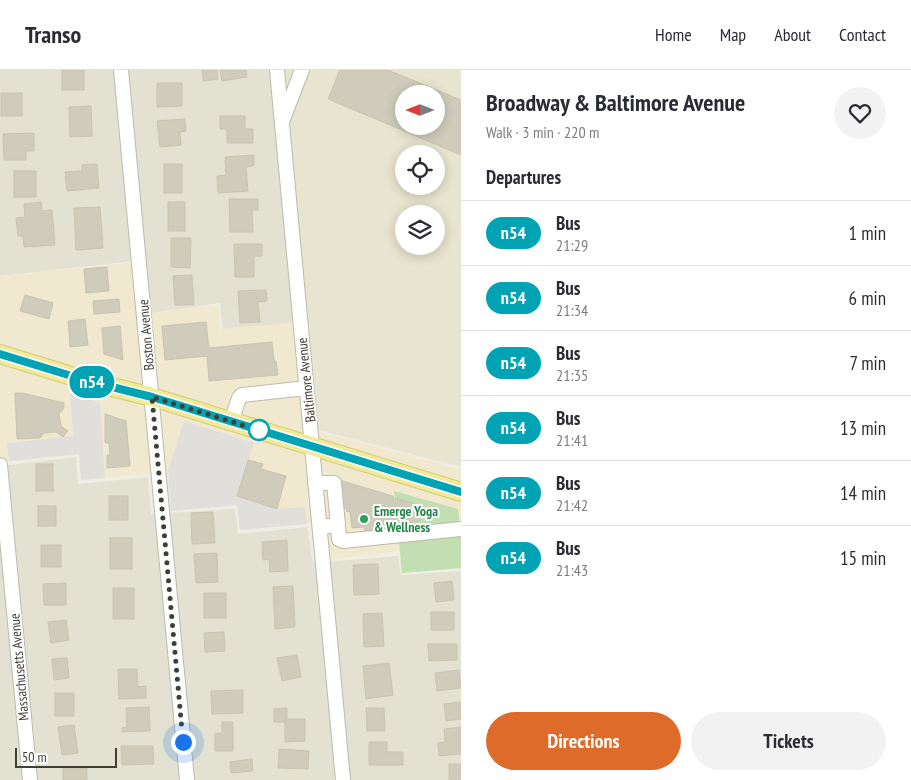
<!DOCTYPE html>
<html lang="en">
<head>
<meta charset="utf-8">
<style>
  body { margin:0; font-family:"PT Sans Narrow",sans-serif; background:#f2f2f3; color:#2b2b33; height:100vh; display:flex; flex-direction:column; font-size:19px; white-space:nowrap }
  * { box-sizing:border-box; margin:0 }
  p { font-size:16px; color:#7c7c81 }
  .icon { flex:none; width:28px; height:28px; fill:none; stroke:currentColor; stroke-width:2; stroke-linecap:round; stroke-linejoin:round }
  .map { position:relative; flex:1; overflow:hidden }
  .panel { display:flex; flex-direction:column; background:#fff; width:450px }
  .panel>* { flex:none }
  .badge { padding:0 10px; border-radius:16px; font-size:18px; line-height:32px }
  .needle { width:32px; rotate:270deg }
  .controls { position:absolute; left:395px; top:15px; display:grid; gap:10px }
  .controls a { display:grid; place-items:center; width:50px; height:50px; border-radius:50%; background:#fff; box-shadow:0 2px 12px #0003; font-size:25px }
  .scale { position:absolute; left:15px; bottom:12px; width:102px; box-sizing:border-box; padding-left:5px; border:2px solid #413e34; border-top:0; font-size:14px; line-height:18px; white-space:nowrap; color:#413e34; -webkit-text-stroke:4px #fff; paint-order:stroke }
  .you { position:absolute; width:25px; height:25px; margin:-12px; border:4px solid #fff; border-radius:50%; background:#1a73e8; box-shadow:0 0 0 8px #1a73e833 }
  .map>.badge { position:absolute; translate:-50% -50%; box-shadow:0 0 0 2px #fff }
  h2 { padding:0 25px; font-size:19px; line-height:45px }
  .round { display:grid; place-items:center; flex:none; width:52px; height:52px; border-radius:26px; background:#f2f2f3 }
  .headline { display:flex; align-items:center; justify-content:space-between; height:85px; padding:0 25px }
  h1 { font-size:24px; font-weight:700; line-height:38px }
  .primary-button { display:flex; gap:10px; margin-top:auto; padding:10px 25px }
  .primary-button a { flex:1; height:58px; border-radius:30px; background:#df6b2b; color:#fff; font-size:20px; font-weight:700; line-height:58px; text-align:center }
  .primary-button a+a { background:#f2f2f3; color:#2b2b33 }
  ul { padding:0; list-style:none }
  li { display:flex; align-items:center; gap:15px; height:65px; padding:0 25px; border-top:1px solid #e1e1e2 }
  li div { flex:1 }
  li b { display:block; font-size:19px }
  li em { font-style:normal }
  li .badge { min-width:55px; font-weight:700; text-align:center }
  header { display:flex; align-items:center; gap:30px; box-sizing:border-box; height:70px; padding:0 25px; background:#fff; border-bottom:1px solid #e1e1e2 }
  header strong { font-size:24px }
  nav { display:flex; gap:28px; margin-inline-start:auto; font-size:18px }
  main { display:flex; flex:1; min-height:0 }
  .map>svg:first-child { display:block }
</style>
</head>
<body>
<header>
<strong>Transo</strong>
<nav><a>Home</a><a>Map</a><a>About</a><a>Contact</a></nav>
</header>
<main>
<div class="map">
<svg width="461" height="710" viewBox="0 0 461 710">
  <rect width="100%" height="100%" fill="#efeee4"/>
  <g fill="#e3e1d2">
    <polygon points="0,0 275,0 296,252 223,261 220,233 147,244 143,190 0,206"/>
    <polygon points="76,387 78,414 148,407 151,444 235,439 238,464 307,457 313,493 398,486 401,505 461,501 461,710 0,710 0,396"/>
  </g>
  <polygon fill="#f0e9d0" points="136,192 139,245 218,235 220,259 296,252 316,361 461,399 461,498 402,503 400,481 315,491 311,453 240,460 237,435 156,442 153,403 81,410 79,384 0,393 0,206"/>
  <path fill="#e7e5cf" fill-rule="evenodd" d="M283 0H461V397L318 360ZM404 24H436V56H404ZM404 84H436V116H404ZM404 144H436V176H404Z"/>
  <polygon fill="#c1dfb1" points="394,421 458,439 461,471 461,498 402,503"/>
  <g fill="#e0dfdc">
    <polygon points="70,323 100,333 105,408 81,410 79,384 9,391 7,373 73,366"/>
    <polygon points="184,351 254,373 237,426 277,439 305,437 307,454 240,460 237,435 171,441 168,401"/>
  </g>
  <g fill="#cfccbb" stroke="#c9c4af" fill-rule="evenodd">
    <rect x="62" y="0" width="22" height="20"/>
    <polygon points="202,0 217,0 218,9 203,11"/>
    <polygon points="220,0 246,0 247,7 222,11"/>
    <path d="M340 0H388L461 30V85L328 29ZM404 24H436V56H404Z"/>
    <polygon points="157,13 182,13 182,36 157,37"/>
    <rect x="1" y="23" width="21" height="23"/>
    <polygon points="91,36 92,66 70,67 69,37"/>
    <polygon points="220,46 245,46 245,59 253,59 253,73 227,73 227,59 220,59"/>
    <polygon points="185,49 186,61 180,62 181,75 160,77 157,51"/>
    <polygon points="34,63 34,81 26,81 26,90 4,90 3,64"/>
    <polygon points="254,85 254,96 246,97 248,121 218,123 217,106 226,105 225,87"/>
    <polygon points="97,94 99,118 67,121 65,102 82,101 82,95"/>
    <rect x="164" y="94" width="18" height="29"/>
    <rect x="14" y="101" width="22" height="26"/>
    <polygon points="229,129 258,129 258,140 252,140 253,162 230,162"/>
    <polygon points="41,132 42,141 52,140 55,175 24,177 23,166 18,166 16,148 25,147 24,134"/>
    <rect x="168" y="132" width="17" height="29"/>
    <polygon points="100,137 103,178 76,180 74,138"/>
    <polygon points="171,168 191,168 190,198 171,197"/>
    <polygon points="234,174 262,174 262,186 254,186 254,207 235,207"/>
    <polygon points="107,197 109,221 86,223 84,199"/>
    <polygon points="192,205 194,235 175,235 173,206"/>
    <polygon points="266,220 267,231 258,232 260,252 240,253 238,221"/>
    <polygon points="25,225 53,233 49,249 20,241"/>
    <polygon points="119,229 120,242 94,244 93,231"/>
    <polygon points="85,249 88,275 70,277 68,251"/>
    <polygon points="206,252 209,278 272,272 274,291 276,291 278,305 209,311 207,286 165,290 162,256"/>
    <polygon points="120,256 123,290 104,284 102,258"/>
    <polygon points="15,323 22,323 64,333 64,338 59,344 61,356 68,361 63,367 56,362 44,363 40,368 17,369"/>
    <polygon points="105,344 126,351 130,396 107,398 107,385 110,385 109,373 105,373"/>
    <polygon points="248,390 263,394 261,399 286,406 277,439 237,426"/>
    <rect x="36" y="394" width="17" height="27"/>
    <polygon points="339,410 393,426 397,458 365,461 364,457 352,458 350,441 347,442 346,438 342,439"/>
    <rect x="109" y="426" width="19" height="24"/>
    <polygon points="395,428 418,435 420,451 403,453 403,448 396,448"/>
    <rect x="38" y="436" width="18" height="20"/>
    <polygon points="213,442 215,473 192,474 191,443"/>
    <rect x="110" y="468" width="22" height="31"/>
    <polygon points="287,470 288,501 270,502 269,489 263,490 262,472"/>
    <rect x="41" y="475" width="20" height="22"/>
    <polygon points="217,483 218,512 196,513 194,484"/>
    <polygon points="378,494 379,524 354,525 353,495"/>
    <polygon points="452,511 454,530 436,532 434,513"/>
    <polygon points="66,513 66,535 44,535 43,514"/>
    <polygon points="293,516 295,557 275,559 273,517"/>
    <rect x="113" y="518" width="21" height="31"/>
    <rect x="204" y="523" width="22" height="25"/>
    <rect x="431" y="542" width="23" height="18"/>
    <polygon points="382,543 384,576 364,577 363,544"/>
    <polygon points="66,550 69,570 51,573 48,552"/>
    <polygon points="224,562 225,581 205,582 204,563"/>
    <polygon points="428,574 457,574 457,590 429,591"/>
    <polygon points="297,585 301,607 282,611 277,588"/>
    <polygon points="67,588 69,608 54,610 52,589"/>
    <polygon points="389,593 393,625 366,629 363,596"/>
    <polygon points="118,599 137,599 138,617 146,616 146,628 119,629"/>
    <polygon points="459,600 461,618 437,621 435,603"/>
    <polygon points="243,620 243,643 212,644 211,621"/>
    <rect x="55" y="623" width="19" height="23"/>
    <polygon points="461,632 461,649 446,651 444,634"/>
    <polygon points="149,637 150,661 122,662 122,658 127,657 126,638"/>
    <polygon points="287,638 287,649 305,649 305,671 285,672 285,652 274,652 274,639"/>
    <polygon points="366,638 384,638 385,661 367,661"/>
    <polygon points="222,652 233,652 233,681 215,681 215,663 222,663"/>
    <polygon points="74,655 78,683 62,685 58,657"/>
    <polygon points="461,657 461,684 439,686 438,673 445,672 444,659"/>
    <polygon points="369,672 387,672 387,682 403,682 403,695 369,695"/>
    <polygon points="121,676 153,676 154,694 122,695"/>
    <polygon points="279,679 309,681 308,699 278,698"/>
    <polygon points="252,689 253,701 231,703 230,692"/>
    <rect x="449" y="694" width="12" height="16"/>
    <rect x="63" y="698" width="24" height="12"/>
  </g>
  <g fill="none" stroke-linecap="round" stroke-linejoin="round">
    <g stroke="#bcbaab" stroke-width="16">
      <g id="minor">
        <polyline points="121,0 187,710"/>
        <polyline points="277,0 343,710"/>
        <polyline points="283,49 302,0"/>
        <polyline points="231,352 239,328 242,325 306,318"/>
        <polyline points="0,395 30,710"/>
        <polyline points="315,413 334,413 338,455"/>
        <polyline points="320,457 338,455 339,469 343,471 461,459"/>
      </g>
    </g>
    <g stroke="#d4ca6d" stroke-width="20">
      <polyline id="major" points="0,284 88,311 152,327 461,422"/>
    </g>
    <use href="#minor" stroke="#fff" stroke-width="14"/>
    <use href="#major" stroke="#f1ea9b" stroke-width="18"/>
  </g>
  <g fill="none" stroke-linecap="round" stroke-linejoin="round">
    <g stroke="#fff" stroke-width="11">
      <polyline id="line" points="0,284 88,311 152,327 461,422"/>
    </g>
    <use href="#line" stroke="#00a3b4" stroke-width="8"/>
    <polyline stroke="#413e34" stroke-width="5" stroke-dasharray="0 9" points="183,672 152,327 259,360"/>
  </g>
  <circle fill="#fff" stroke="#00a3b4" stroke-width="2.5" cx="259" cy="360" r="10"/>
  <circle fill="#2e9e5b" stroke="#fff" stroke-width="2" cx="364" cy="449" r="5"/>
  <g text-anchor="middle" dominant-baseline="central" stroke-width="4" stroke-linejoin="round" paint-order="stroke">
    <g font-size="14" fill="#413e34" stroke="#fff">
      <text transform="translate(146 265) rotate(-95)">Boston Avenue</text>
      <text transform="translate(306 310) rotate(-96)">Baltimore Avenue</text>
      <text transform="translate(19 597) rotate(-95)">Massachusetts Avenue</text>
    </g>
    <g font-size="14" font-weight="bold" fill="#27864d" stroke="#fff" text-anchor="start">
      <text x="374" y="441">Emerge Yoga<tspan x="374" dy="16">&amp; Wellness</tspan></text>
    </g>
  </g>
</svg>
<div class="controls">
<a><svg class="needle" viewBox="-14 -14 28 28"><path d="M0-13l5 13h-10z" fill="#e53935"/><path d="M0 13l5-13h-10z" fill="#7c7c81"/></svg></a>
<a><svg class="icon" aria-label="locate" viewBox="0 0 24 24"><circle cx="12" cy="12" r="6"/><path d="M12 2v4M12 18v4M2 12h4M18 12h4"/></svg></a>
<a><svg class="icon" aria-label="layers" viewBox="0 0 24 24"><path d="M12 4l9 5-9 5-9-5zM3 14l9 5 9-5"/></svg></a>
</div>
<div class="scale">50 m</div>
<div class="you" style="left:183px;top:672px"></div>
<b class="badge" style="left:92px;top:312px;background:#00a3b4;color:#fff">n54</b>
</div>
<section class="panel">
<div class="headline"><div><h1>Broadway &amp; Baltimore Avenue</h1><p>Walk · 3 min · 220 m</p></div><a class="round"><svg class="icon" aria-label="heart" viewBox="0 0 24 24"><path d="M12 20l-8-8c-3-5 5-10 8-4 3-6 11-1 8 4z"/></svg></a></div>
<h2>Departures</h2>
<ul>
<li><span class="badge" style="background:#00a3b4;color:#fff">n54</span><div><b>Bus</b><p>21:29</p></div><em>1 min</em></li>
<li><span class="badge" style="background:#00a3b4;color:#fff">n54</span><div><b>Bus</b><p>21:34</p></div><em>6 min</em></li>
<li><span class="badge" style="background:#00a3b4;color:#fff">n54</span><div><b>Bus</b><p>21:35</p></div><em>7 min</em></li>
<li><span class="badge" style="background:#00a3b4;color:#fff">n54</span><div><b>Bus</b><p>21:41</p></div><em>13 min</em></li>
<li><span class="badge" style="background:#00a3b4;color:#fff">n54</span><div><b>Bus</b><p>21:42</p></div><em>14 min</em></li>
<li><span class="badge" style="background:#00a3b4;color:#fff">n54</span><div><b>Bus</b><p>21:43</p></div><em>15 min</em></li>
</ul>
<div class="primary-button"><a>Directions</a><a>Tickets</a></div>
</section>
</main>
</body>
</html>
